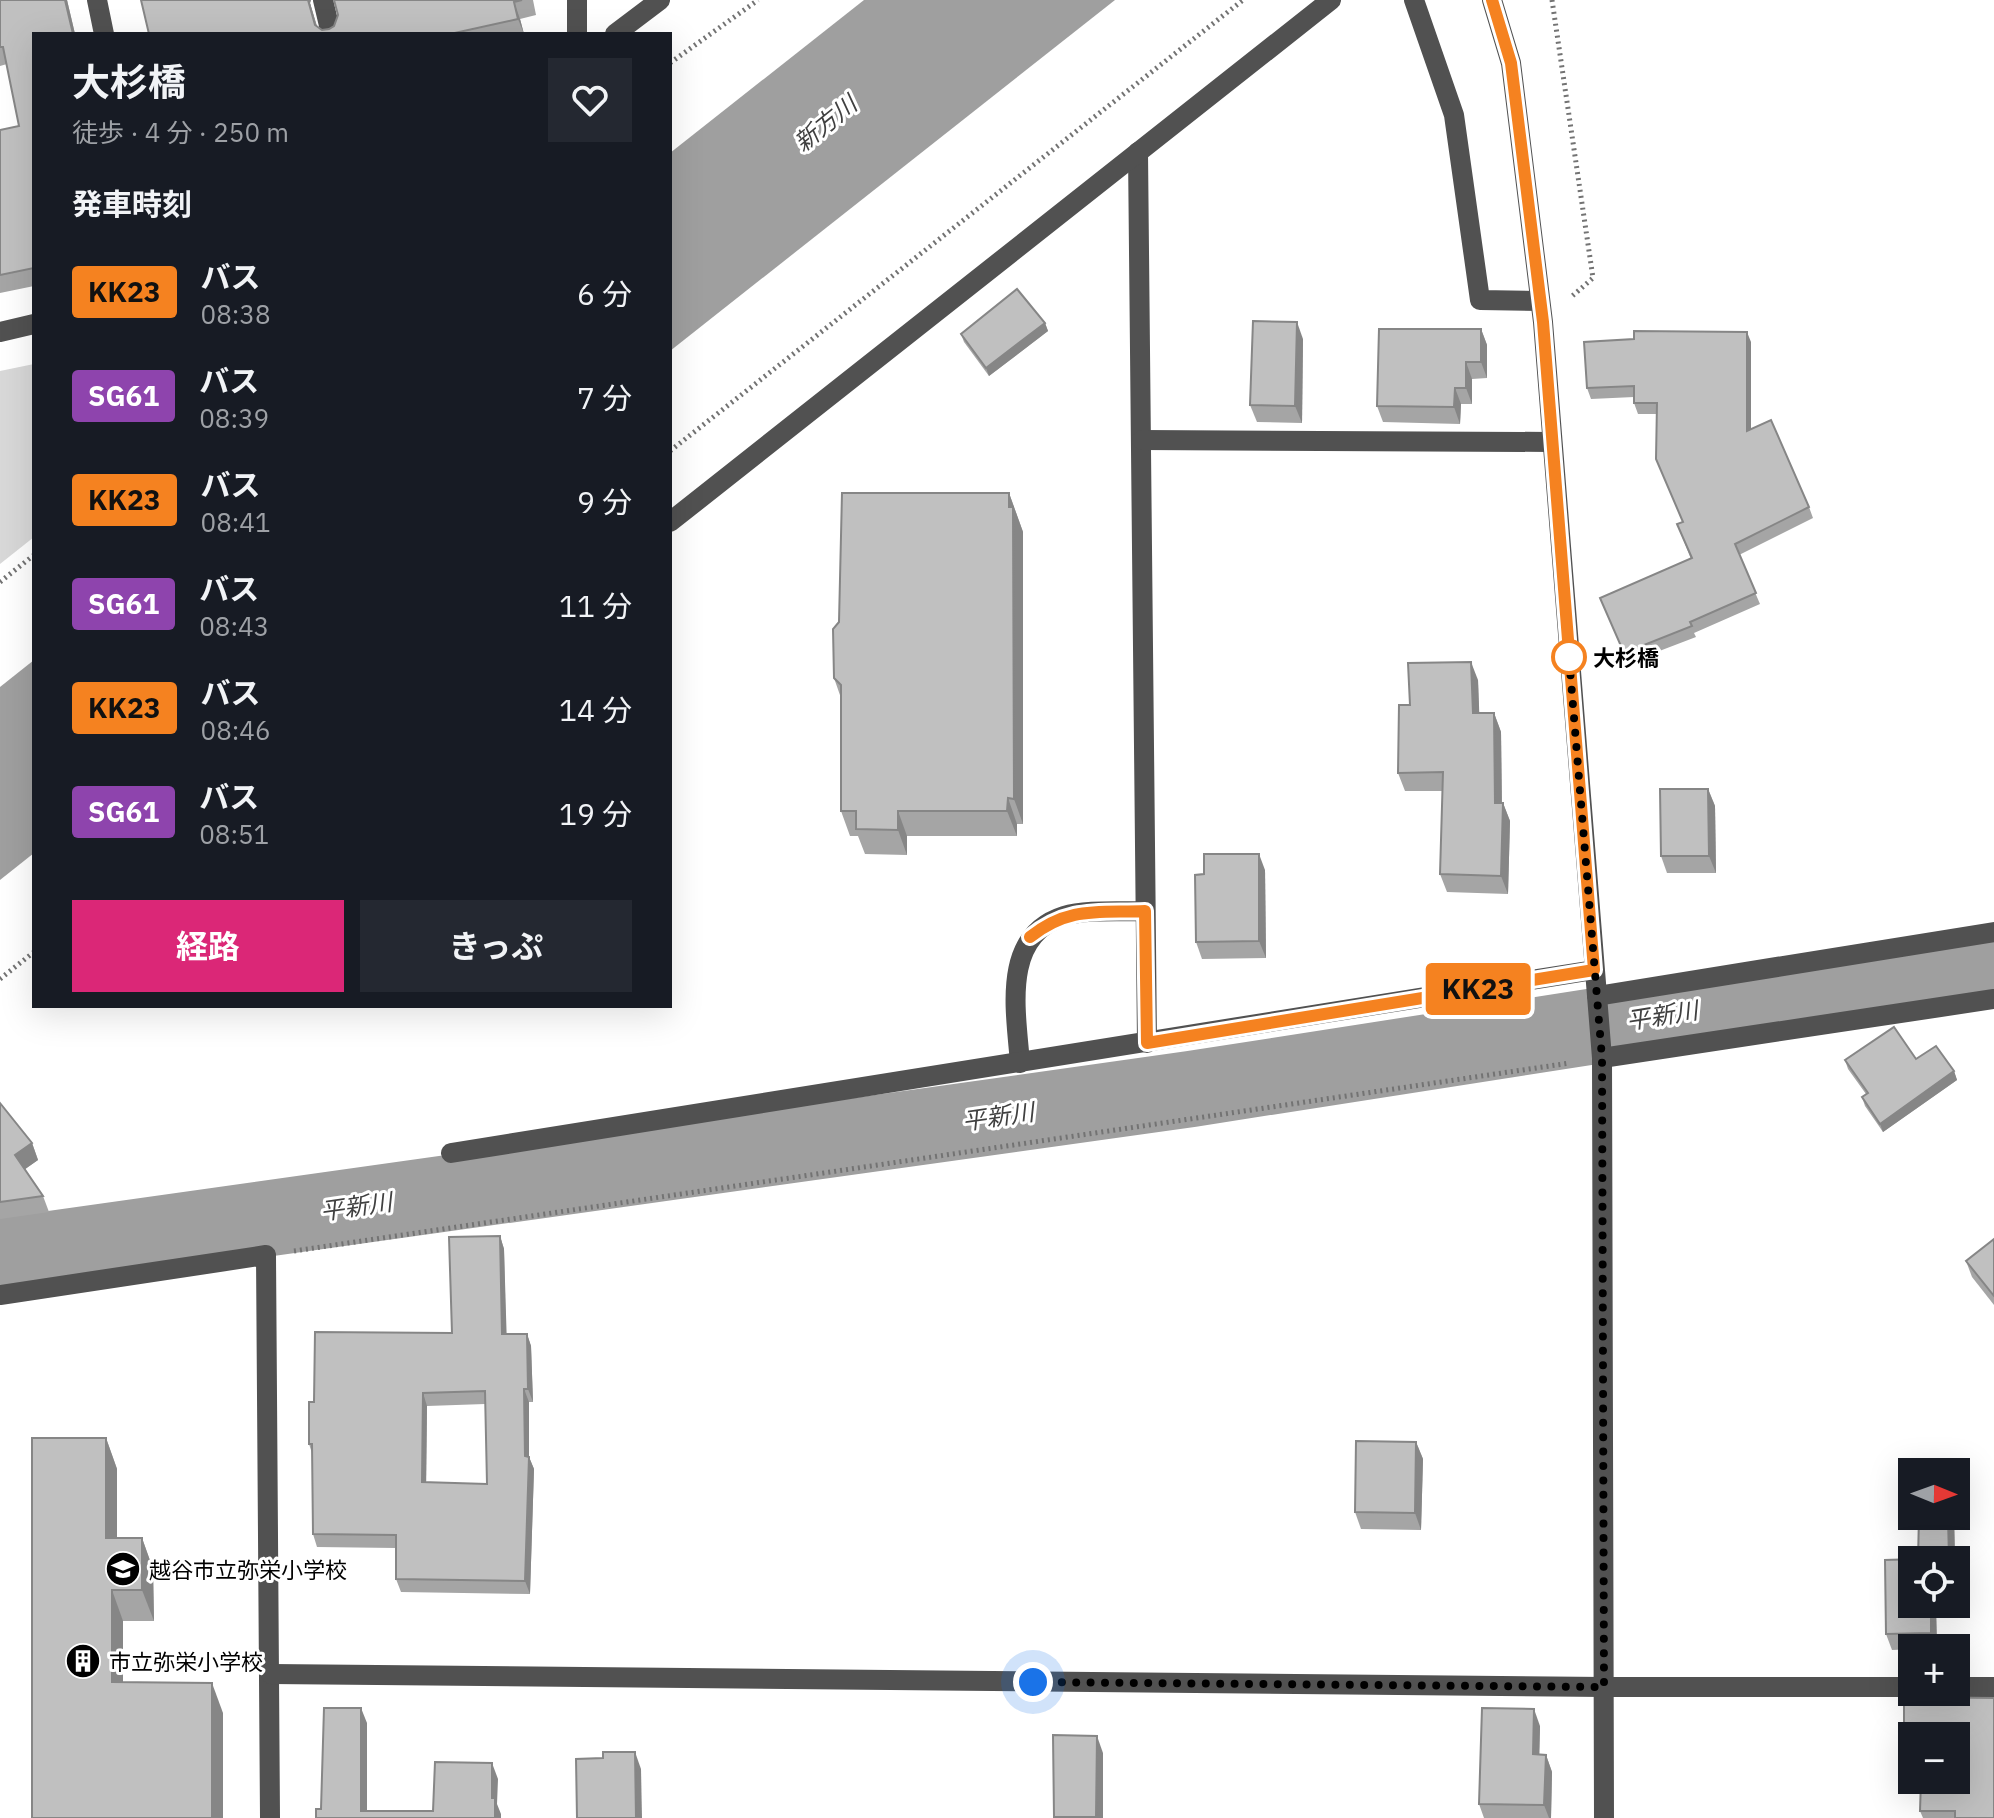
<!DOCTYPE html>
<html lang="ja">
<head>
<meta charset="utf-8">
<style>
  body { margin:0; font-family:"IBM Plex Sans","Noto Sans JP",sans-serif; background:#242831; color:#f1f3f6; height:100vh; display:flex; flex-direction:column; font-size:30px; white-space:nowrap }
  * { box-sizing:border-box; margin:0 }
  p { font-size:26px; color:#9ea1a6 }
  .icon { flex:none; width:44px; height:44px; fill:none; stroke:currentColor; stroke-width:2; stroke-linecap:round; stroke-linejoin:round }
  .map { position:relative; flex:1; overflow:hidden }
  .side { position:absolute; left:32px; top:32px; width:640px; height:976px; display:flex; flex-direction:column; background:#171b24; border-radius:0px; box-shadow:0 8px 32px #0002 }
  .side>* { flex:none }
  .badge { padding:0 16px; border-radius:6px; font-size:28px; line-height:52px }
  .needle { width:52px; rotate:91deg }
  .controls { position:absolute; left:1898px; top:1458px; display:grid; gap:16px }
  .controls a { display:grid; place-items:center; width:72px; height:72px; border-radius:0px; background:#171b24; box-shadow:0 8px 32px #0002; font-size:40px }
  .you { position:absolute; width:40px; height:40px; margin:-20px; border:6px solid #fff; border-radius:50%; background:#1a73e8; box-shadow:0 0 0 12px #1a73e833 }
  .map>.badge { position:absolute; translate:-50% -50%; box-shadow:0 0 0 4px #fff }
  h2 { padding:0 40px; font-size:30px; line-height:72px }
  .round { display:grid; place-items:center; flex:none; width:84px; height:84px; border-radius:0px; background:#242831 }
  .summary { display:flex; align-items:center; justify-content:space-between; height:136px; padding:0 40px }
  h1 { font-size:38px; font-weight:700; line-height:60px }
  .primary-button { display:flex; gap:16px; margin-top:auto; padding:16px 40px }
  .primary-button a { flex:1; height:92px; border-radius:0px; background:#db2777; color:#fff; font-size:32px; font-weight:700; line-height:92px; text-align:center }
  .primary-button a+a { background:#242831; color:#f1f3f6 }
  ul { padding:0; list-style:none }
  li { display:flex; align-items:center; gap:24px; height:104px; padding:0 40px }
  li div { flex:1 }
  li b { display:block; font-size:30px }
  li em { font-style:normal }
  li .badge { min-width:88px; font-weight:700; text-align:center }
  .map>svg:first-child { display:block }
</style>
</head>
<body>
<div class="map">
<svg width="1994" height="1818" viewBox="0 0 1994 1818">
  <rect width="100%" height="100%" fill="#fff"/>
  <polygon fill="#d8d8d8" points="34,364 34,537 0,564 0,371"/>
  <g fill="#9f9f9f">
    <polygon points="864,0 1115,0 670,351 670,153"/>
    <polygon points="34,660 34,853 0,880 0,687"/>
  </g>
  <g fill="none" stroke-linecap="round" stroke-linejoin="round">
    <polyline stroke="#9f9f9f" stroke-width="76" points="0,1256 1191,1089 1994,964"/>
    <g stroke="#737373" stroke-width="5" stroke-dasharray="2 4" stroke-linecap="butt">
      <polyline points="1552,0 1593,278 1570,298"/>
      <polyline points="670,63 758,0"/>
      <polyline points="670,451 1243,0"/>
      <polyline points="0,582 34,555"/>
      <polyline points="0,979 34,952"/>
      <polyline points="294,1251 1570,1063"/>
    </g>
    <g stroke="#515151" stroke-width="20">
      <polyline points="97,0 104,34"/>
      <polyline points="323,0 331,34"/>
      <polyline points="1414,0 1454,115 1480,300 1540,301"/>
      <polyline points="1492,0 1511,63 1543,322 1602,1058 1604,1818"/>
      <polyline points="577,34 577,0"/>
      <polyline points="615,34 660,0"/>
      <polyline points="1138,152 1147,1043"/>
      <polyline points="0,332 34,324"/>
      <polyline points="1142,440 1551,442"/>
      <polyline points="670,522 1331,0"/>
      <polyline points="1597,996 1994,932"/>
      <polyline points="1602,1058 1994,999"/>
      <path d="M1020 1063C1016 1011 1001 936 1064 916 1086 909 1122 912 1145 911"/>
      <polyline points="451,1153 1594,970"/>
      <polyline points="0,1295 266,1255 270,1818"/>
      <polyline points="271,1674 1604,1687 1912,1687"/>
      <polyline points="1956,1687 1994,1687"/>
    </g>
  </g>
  <g fill="#a5a5a5" fill-rule="evenodd">
    <polygon points="0,0 67,0 75,34 34,34 34,286 0,293 0,130 19,126 7,64 0,66"/>
    <polygon points="141,0 311,0 310,3 317,26 322,30 329,29 334,26 338,15 334,0 533,0 536,15 520,19 524,34 149,34"/>
    <polygon points="1045,323 1048,331 989,376 964,342 961,334"/>
    <polygon points="1481,329 1487,345 1487,378 1472,379 1472,404 1461,404 1460,424 1383,422 1377,406"/>
    <polygon points="1303,339 1302,423 1257,422 1250,405"/>
    <polygon points="1751,342 1751,429 1809,507 1813,518 1739,555 1760,604 1694,633 1696,637 1628,663 1600,598 1691,559 1677,524 1683,522 1656,459 1656,414 1638,414 1634,403 1634,397 1591,399 1587,388"/>
    <polygon points="1009,493 1023,532 1023,824 1017,824 1017,836 907,836 907,855 865,854 858,836 850,836 841,811 841,698 834,678"/>
    <polygon points="1478,680 1479,713 1494,713 1501,732 1502,803 1503,803 1510,821 1508,894 1447,892 1440,874 1443,791 1405,791 1398,773 1410,705"/>
    <polygon points="1708,789 1715,806 1716,873 1667,873 1661,856"/>
    <polygon points="1265,870 1266,958 1202,959 1196,942 1204,874"/>
    <polygon points="1845,1060 1954,1071 1957,1080 1883,1132 1865,1106 1862,1097 1866,1094 1848,1069"/>
    <polygon points="0,1103 32,1143 38,1160 25,1169 43,1196 49,1212 0,1219"/>
    <path d="M500 1236 504 1249 506 1334H527L531 1346 533 1402H529V1457L534 1469 530 1594 401 1592 396 1579V1548L317 1547 313 1534 312 1453 309 1444 314 1402 452 1333ZM485 1404 487 1484 426 1482 427 1406Z"/>
    <polygon points="1994,1239 1994,1305 1972,1277 1966,1261"/>
    <polygon points="106,1438 117,1469 117,1538 142,1538 153,1569 154,1621 123,1621 123,1682 223,1713 32,1818"/>
    <polygon points="1416,1442 1423,1459 1421,1530 1361,1529 1355,1512"/>
    <polygon points="1919,1516 1954,1516 1955,1560 1912,1560 1912,1604 1956,1604 1956,1608 1936,1608 1937,1648 1892,1650 1886,1634 1885,1560 1918,1559"/>
    <polygon points="1904,1697 1994,1818 1923,1818 1920,1811 1921,1788 1918,1788 1915,1780 1956,1780 1912,1747 1910,1747 1904,1730"/>
    <polygon points="1540,1726 1539,1755 1546,1755 1552,1772 1551,1818 1484,1818 1479,1804"/>
    <polygon points="1103,1753 1103,1818 1054,1818 1054,1817"/>
  </g>
  <g fill="#868686">
    <polygon points="65,0 67,0 75,34 73,34"/>
    <polygon points="308,0 311,0 310,3 319,34"/>
    <polygon points="514,2 520,19 524,34 518,19"/>
    <polygon points="1297,322 1303,339 1302,423 1295,406"/>
    <polygon points="1045,323 1048,331 989,376 986,368"/>
    <polygon points="1481,329 1487,345 1487,378 1481,362"/>
    <polygon points="1747,332 1751,342 1751,442 1747,431"/>
    <polygon points="1466,362 1472,379 1472,404 1466,388"/>
    <polygon points="1455,388 1461,404 1460,424 1454,407"/>
    <polygon points="1009,493 1023,532 1023,824 1014,799"/>
    <polygon points="1471,662 1478,680 1480,732 1473,713"/>
    <polygon points="1494,713 1501,732 1502,821 1495,803"/>
    <polygon points="1708,789 1715,806 1716,873 1709,856"/>
    <polygon points="1008,798 1017,824 1017,836 1007,811"/>
    <polygon points="1503,803 1510,821 1508,894 1501,876"/>
    <polygon points="898,811 907,836 907,855 898,830"/>
    <polygon points="1259,854 1265,870 1266,958 1259,941"/>
    <polygon points="1954,1071 1957,1080 1883,1132 1880,1124"/>
    <polygon points="32,1143 38,1160 21,1172 15,1155"/>
    <polygon points="500,1236 504,1249 507,1347 502,1334"/>
    <polygon points="527,1334 531,1346 533,1402 528,1389"/>
    <polygon points="524,1389 529,1402 529,1457 534,1469 530,1594 525,1581"/>
    <polygon points="423,1393 427,1406 426,1495 422,1482"/>
    <polygon points="106,1438 117,1469 117,1569 106,1538"/>
    <polygon points="1416,1442 1423,1459 1421,1530 1415,1513"/>
    <polygon points="1948,1516 1954,1516 1955,1560 1949,1560"/>
    <polygon points="142,1538 153,1569 154,1621 142,1590"/>
    <polygon points="112,1590 123,1621 123,1712 112,1682"/>
    <polygon points="1931,1604 1935,1604 1936,1608 1937,1648 1931,1633"/>
    <polygon points="212,1683 223,1713 223,1818 212,1818"/>
    <polygon points="361,1708 367,1723 367,1818 361,1811"/>
    <polygon points="1534,1709 1540,1726 1539,1771 1533,1754"/>
    <polygon points="1097,1736 1103,1753 1103,1818 1097,1818 1096,1817"/>
    <polygon points="635,1752 641,1769 642,1818 636,1818"/>
    <polygon points="1546,1755 1552,1772 1551,1818 1549,1818 1544,1805"/>
    <polygon points="492,1763 498,1779 497,1804 501,1814 501,1818 495,1818 492,1798"/>
  </g>
  <g fill="#c0c0c0" stroke="#868686" stroke-width="2" fill-rule="evenodd">
    <polygon points="0,0 65,0 73,34 34,34 34,268 0,275 0,130 19,126 3,47 0,47"/>
    <polygon points="141,0 308,0 315,25 322,30 329,29 334,26 338,15 334,0 522,0 514,2 518,19 450,34 149,34"/>
    <polygon points="1017,289 1045,323 986,368 961,334"/>
    <polygon points="1253,321 1297,322 1295,406 1250,405"/>
    <polygon points="1379,329 1481,329 1481,362 1466,362 1466,388 1455,388 1454,407 1377,406"/>
    <polygon points="1634,331 1747,332 1747,431 1771,420 1809,507 1735,544 1756,593 1690,622 1692,626 1624,653 1600,598 1692,558 1677,524 1683,522 1656,459 1657,403 1634,403 1634,386 1587,388 1584,342 1634,339"/>
    <polygon points="842,493 1009,493 1009,507 1013,507 1014,799 1008,798 1007,811 898,811 898,830 856,829 856,811 841,811 841,685 834,678 833,629 839,622"/>
    <polygon points="1471,662 1473,713 1494,713 1495,803 1503,803 1501,876 1440,874 1443,772 1398,773 1399,705 1410,705 1408,663"/>
    <polygon points="1660,789 1708,789 1709,856 1661,856"/>
    <polygon points="1204,854 1259,854 1259,941 1196,942 1195,875 1204,874"/>
    <polygon points="1894,1027 1916,1059 1936,1046 1954,1071 1880,1124 1862,1097 1868,1093 1845,1060"/>
    <polygon points="0,1103 32,1143 15,1155 43,1196 0,1202"/>
    <path d="M500 1236 502 1334H527L528 1389H524L525 1456 529 1457 525 1581 396 1579V1535L313 1534 312 1444H309V1402H314L315 1332 452 1333 449 1237ZM485 1391 487 1484 422 1482 423 1393Z"/>
    <polygon points="1994,1239 1994,1296 1966,1261"/>
    <polygon points="32,1438 106,1438 106,1538 142,1538 142,1590 112,1590 112,1682 212,1683 212,1818 32,1818"/>
    <polygon points="1356,1441 1416,1442 1415,1513 1355,1512"/>
    <polygon points="1919,1516 1948,1516 1949,1560 1912,1560 1912,1604 1931,1604 1931,1633 1886,1634 1885,1560 1918,1559"/>
    <polygon points="1904,1697 1994,1698 1994,1818 1955,1818 1955,1811 1920,1811 1921,1780 1956,1780 1956,1736 1912,1736 1912,1730 1904,1730"/>
    <polygon points="324,1708 361,1708 361,1811 433,1811 435,1762 492,1763 492,1798 495,1798 495,1818 316,1818 316,1809 321,1809"/>
    <polygon points="1482,1708 1534,1709 1533,1754 1546,1755 1544,1805 1479,1804"/>
    <polygon points="1053,1735 1097,1736 1096,1817 1054,1817"/>
    <polygon points="603,1752 635,1752 636,1818 577,1818 576,1759 603,1758"/>
  </g>
  <g fill="none" stroke-linecap="round" stroke-linejoin="round">
    <g stroke="#fff" stroke-width="18">
      <path id="line" d="M1030 937C1069 906 1099 913 1145 911L1147 1043 1594 970 1543 322 1511 63 1492 0"/>
    </g>
    <use href="#line" stroke="#f58220" stroke-width="12"/>
    <polyline stroke="#000" stroke-width="8" stroke-dasharray="0 14.4" points="1033,1682 1604,1687 1602,1058 1569,657"/>
  </g>
  <defs>
    <g id="school-disc" transform="scale(1.8)"><circle r="9.5" fill="#000" stroke="#fff"/><path d="M0-5L7-2L0 1L-7-2ZM-4 1L0 2.5L4 1V4Q0 6-4 4Z" fill="#fff"/></g>
    <g id="building-disc" transform="scale(1.8)"><circle r="9.5" fill="#000" stroke="#fff"/><path d="M-4-6H4V6H1V3H-1V6H-4ZM-2.5-4.3h1.7v1.8h-1.7ZM.8-4.3h1.7v1.8H.8ZM-2.5-1h1.7V.8h-1.7ZM.8-1h1.7V.8H.8Z" fill="#fff"/></g>
  </defs>
  <g fill-rule="evenodd">
    <use href="#school-disc" x="123" y="1569"/>
    <use href="#building-disc" x="83" y="1661"/>
  </g>
  <circle fill="#fff" stroke="#f58220" stroke-width="4" cx="1569" cy="657" r="16"/>
  <g text-anchor="middle" dominant-baseline="central" stroke-width="6" stroke-linejoin="round" paint-order="stroke">
    <g font-size="22" font-weight="bold" fill="#000" stroke="#fff" text-anchor="start">
      <text x="1593" y="657">大杉橋</text>
    </g>
    <g font-size="22" fill="#000" stroke="#fff" text-anchor="start">
      <text x="149" y="1569">越谷市立弥栄小学校</text>
      <text x="109" y="1661">市立弥栄小学校</text>
    </g>
    <g font-size="24" font-style="italic" fill="#404040" stroke="#fff">
      <text transform="translate(825 123) rotate(-39)">新方川</text>
      <text transform="translate(1662 1015) rotate(-9)">平新川</text>
      <text transform="translate(998 1116) rotate(-8)">平新川</text>
      <text transform="translate(356 1206) rotate(-8)">平新川</text>
    </g>
  </g>
</svg>
<div class="controls">
<a><svg class="needle" viewBox="-14 -14 28 28"><path d="M0-13l5 13h-10z" fill="#e53935"/><path d="M0 13l5-13h-10z" fill="#9ea1a6"/></svg></a>
<a><svg class="icon" aria-label="locate" viewBox="0 0 24 24"><circle cx="12" cy="12" r="6"/><path d="M12 2v4M12 18v4M2 12h4M18 12h4"/></svg></a>
<a>+</a>
<a>−</a>
</div>
<div class="you" style="left:1033px;top:1682px"></div>
<b class="badge" style="left:1478px;top:989px;background:#f58220;color:#111">KK23</b>
<section class="side">
<div class="summary"><div><h1>大杉橋</h1><p>徒歩 · 4 分 · 250 m</p></div><a class="round"><svg class="icon" aria-label="heart" viewBox="0 0 24 24"><path d="M12 20l-8-8c-3-5 5-10 8-4 3-6 11-1 8 4z"/></svg></a></div>
<h2>発車時刻</h2>
<ul>
<li><span class="badge" style="background:#f58220;color:#111">KK23</span><div><b>バス</b><p>08:38</p></div><em>6 分</em></li>
<li><span class="badge" style="background:#8e44ad;color:#fff">SG61</span><div><b>バス</b><p>08:39</p></div><em>7 分</em></li>
<li><span class="badge" style="background:#f58220;color:#111">KK23</span><div><b>バス</b><p>08:41</p></div><em>9 分</em></li>
<li><span class="badge" style="background:#8e44ad;color:#fff">SG61</span><div><b>バス</b><p>08:43</p></div><em>11 分</em></li>
<li><span class="badge" style="background:#f58220;color:#111">KK23</span><div><b>バス</b><p>08:46</p></div><em>14 分</em></li>
<li><span class="badge" style="background:#8e44ad;color:#fff">SG61</span><div><b>バス</b><p>08:51</p></div><em>19 分</em></li>
</ul>
<div class="primary-button"><a>経路</a><a>きっぷ</a></div>
</section>
</div>
</body>
</html>
